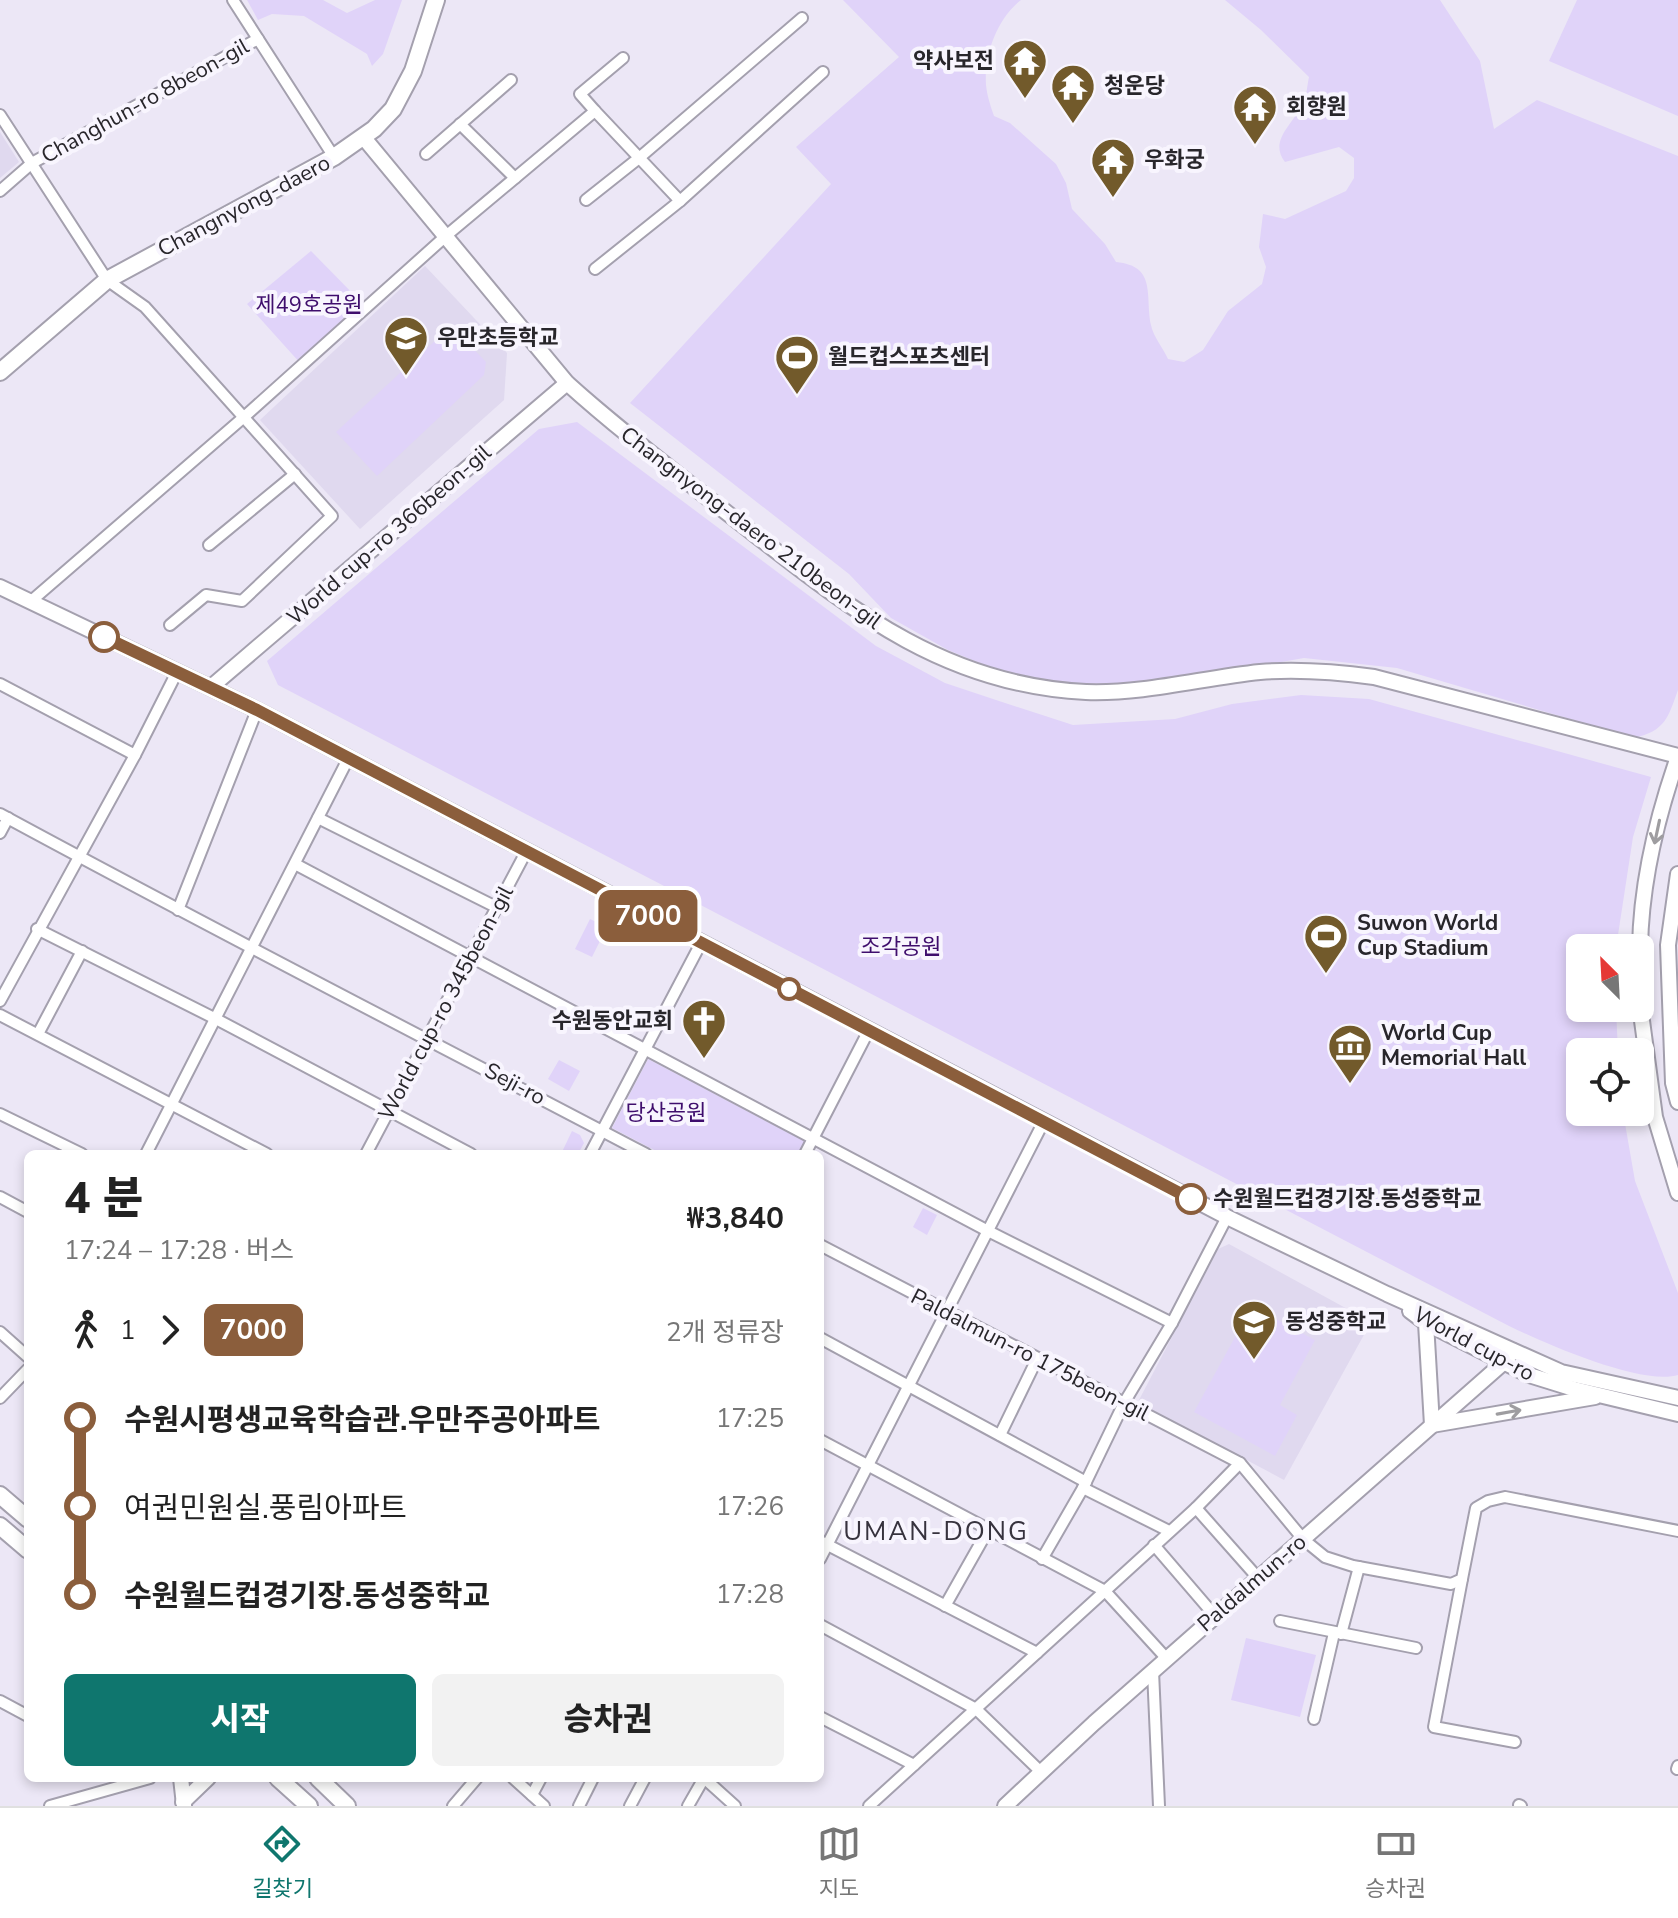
<!DOCTYPE html>
<html lang="ko">
<head>
<meta charset="utf-8">
<style>
  body { margin:0; font-family:"Nunito Sans","Noto Sans KR",sans-serif; background:#f2f2f2; color:#222; height:100vh; display:flex; flex-direction:column; font-size:30px; white-space:nowrap }
  * { box-sizing:border-box; margin:0 }
  p { font-size:26px; color:#767676 }
  .icon { flex:none; width:44px; height:44px; fill:none; stroke:currentColor; stroke-width:2; stroke-linecap:round; stroke-linejoin:round }
  .map { position:relative; flex:1; overflow:hidden }
  .drawer { position:absolute; left:24px; top:1150px; width:800px; height:632px; display:flex; flex-direction:column; background:#fff; border-radius:12px; box-shadow:0 4px 12px #0003 }
  .drawer>* { flex:none }
  .badge { padding:0 16px; border-radius:12px; font-size:28px; line-height:52px }
  .needle { width:52px; rotate:336deg }
  .controls { position:absolute; left:1566px; top:934px; display:grid; gap:16px }
  .controls a { display:grid; place-items:center; width:88px; height:88px; border-radius:12px; background:#fff; box-shadow:0 4px 12px #0003; font-size:40px }
  .map>.badge { position:absolute; translate:-50% -50%; box-shadow:0 0 0 4px #fff }
  .legs { display:flex; align-items:center; gap:12px; height:88px; padding:0 40px; font-size:26px }
  .legs p { margin-inline-start:auto }
  .summary { display:flex; align-items:center; justify-content:space-between; height:136px; padding:0 40px }
  h1 { font-size:44px; font-weight:800; line-height:60px }
  .cta { display:flex; gap:16px; margin-top:auto; padding:16px 40px }
  .cta a { flex:1; height:92px; border-radius:12px; background:#0f766e; color:#fff; font-size:32px; font-weight:800; line-height:92px; text-align:center }
  .cta a+a { background:#f2f2f2; color:#222 }
  ul { padding:0 40px; list-style:none }
  li { display:flex; align-items:center; gap:28px; height:88px; font-size:30px }
  li i { display:grid; place-items:center; width:12px; height:100%; margin:0 10px; background:currentColor }
  li i::after { content:''; width:20px; height:20px; margin:-10px; border:6px solid; border-radius:50%; background:#fff }
  li p { margin-inline-start:auto }
  li:first-child i { background:linear-gradient(#0000 50%,currentColor 0) }
  li:last-child i { background:linear-gradient(currentColor 50%,#0000 0) }
  .tabs { display:flex; justify-content:space-around; align-items:center; height:112px; border-top:2px solid #e0e0e0; background:#fff; font-size:22px; color:#767676 }
  .tabs a { display:grid; justify-items:center; gap:4px }
  .tabs .active { color:#0f766e }
  .map>svg:first-child { display:block }
</style>
</head>
<body>
<div class="map">
<svg width="1678" height="1806" viewBox="0 0 1678 1806">
  <rect width="100%" height="100%" fill="#ece7f6"/>
  <g fill="#e0d9ef">
    <polygon points="0,132 19,162 0,178"/>
    <polygon points="425,266 507,353 504,400 360,529 260,420"/>
    <polygon points="1229,1244 1371,1322 1284,1480 1145,1406 1139,1400 1218,1249"/>
  </g>
  <g fill="#e0d3f9">
    <polygon points="247,0 323,0 347,13 375,0 402,0 383,54 372,66 367,54 304,16 272,14 258,20"/>
    <path d="M843 0H1021C997 19 984 54 986 85 987 96 991 107 994 116L1010 123 1056 164 1066 183 1072 209 1105 244 1116 262C1157 266 1145 295 1151 325 1153 336 1163 348 1168 359L1184 362 1203 350 1228 311 1262 284 1266 267 1259 247 1263 214 1285 219 1346 191 1354 178V158L1339 147 1285 162C1268 140 1294 124 1303 103 1307 95 1307 86 1309 77L1261 30 1225 0H1440L1480 61 1494 129 1537 100 1678 156V690C1668 718 1665 731 1634 738L1397 668 1304 658 1150 685 1093 689 1008 675 948 650 891 618 849 574 630 403 831 184 796 147 899 57Z"/>
    <polygon points="1577,0 1678,0 1678,116 1549,61"/>
    <polygon points="311,251 366,307 301,364 247,304"/>
    <polygon points="451,326 486,362 484,375 377,476 336,432"/>
    <path d="M577 422 876 646 945 683 993 699 1073 725 1175 719 1232 704 1301 695 1369 699 1651 777 1633 837 1616 948H1580V1008H1616L1618 1052H1580V1112H1623L1635 1181 1678 1293V1375C1641 1386 1544 1343 1509 1326L278 685 267 661 539 429Z"/>
    <polygon points="590,919 607,927 592,957 575,949"/>
    <polygon points="648,1059 806,1142 799,1154 662,1154 612,1128"/>
    <polygon points="559,1060 580,1071 569,1091 548,1079"/>
    <polygon points="572,1131 580,1135 584,1143 578,1154 561,1154"/>
    <polygon points="923,1208 937,1215 927,1235 913,1227"/>
    <polygon points="1252,1306 1315,1340 1280,1405 1297,1415 1275,1456 1194,1412"/>
    <polygon points="1246,1638 1316,1655 1300,1717 1231,1700"/>
  </g>
  <g fill="none" stroke-linecap="round" stroke-linejoin="round">
    <g stroke="#a4a0ae" stroke-width="14">
      <g id="street">
        <polyline points="233,0 334,157"/>
        <polyline points="595,111 680,201"/>
        <polyline points="0,115 107,280 145,307 332,516 242,601 206,595 170,625"/>
        <polyline points="460,124 515,178"/>
        <polyline points="426,154 511,80"/>
        <polyline points="0,191 32,163 258,39"/>
        <polyline points="586,200 639,158 802,18"/>
        <polyline points="595,269 680,201 823,72"/>
        <polyline points="209,545 295,474"/>
        <polyline points="30,602 244,417 447,235 595,111 580,94 623,58"/>
        <polyline points="0,684 135,755"/>
        <path d="M0 814C214 930 431 1041 646 1154"/>
        <polyline points="318,818 496,907"/>
        <polyline points="0,833 8,818"/>
        <polyline points="295,864 988,1231 1172,1323"/>
        <polyline points="178,910 257,710"/>
        <polyline points="37,929 216,1019 471,1154"/>
        <polyline points="0,1001 135,755 177,672"/>
        <polyline points="0,1015 267,1154"/>
        <polyline points="38,1034 82,951"/>
        <polyline points="0,1114 82,1154"/>
        <polyline points="146,1154 348,759"/>
        <polyline points="366,1154 526,852"/>
        <polyline points="590,1154 701,943"/>
        <polyline points="805,1154 869,1030"/>
        <polyline points="0,1197 28,1212"/>
        <polyline points="820,1245 1240,1463 1303,1539 1325,1557 1353,1566 1451,1584 1462,1579 1476,1508 1488,1501 1505,1497 1678,1531"/>
        <polyline points="0,1332 28,1357"/>
        <polyline points="820,1338 1086,1482"/>
        <polyline points="0,1398 28,1369"/>
        <polyline points="1000,1435 1037,1359"/>
        <polyline points="820,1440 1105,1591 1167,1659"/>
        <polyline points="1083,1488 1169,1531"/>
        <polyline points="1196,1508 1258,1578"/>
        <polyline points="820,1541 1037,1653"/>
        <polyline points="1154,1545 1215,1616"/>
        <polyline points="820,1559 1044,1121"/>
        <polyline points="1042,1559 1083,1488 1124,1403 1172,1323 1227,1217"/>
        <polyline points="1462,1579 1434,1727 1515,1742"/>
        <polyline points="945,1606 988,1530"/>
        <polyline points="1280,1621 1416,1648"/>
        <polyline points="820,1625 976,1709 1041,1772"/>
        <polyline points="1341,1634 1359,1567"/>
        <polyline points="1153,1671 1159,1806"/>
        <polyline points="0,1701 28,1716"/>
        <polyline points="820,1717 914,1765"/>
        <polyline points="1314,1719 1334,1633"/>
        <polyline points="1677,1769 1678,1766"/>
        <polyline points="513,1778 544,1806"/>
        <polyline points="704,1778 735,1806"/>
        <polyline points="532,1795 541,1778"/>
        <polyline points="1519,1805 1521,1806"/>
        <polyline points="50,1806 150,1778"/>
        <polyline points="453,1806 477,1778"/>
        <polyline points="579,1806 593,1778"/>
        <polyline points="630,1806 645,1778"/>
        <polyline points="688,1806 704,1778"/>
        <polyline points="869,1806 1196,1508 1240,1463"/>
      </g>
    </g>
    <g stroke="#a4a0ae" stroke-width="18">
      <g id="secondary">
        <path d="M364 138 567 383C619 430 675 472 731 516 842 602 938 685 1086 692 1145 694 1202 678 1260 672 1298 669 1337 672 1374 677L1678 756"/>
        <polyline points="0,587 257,710 1227,1217 1387,1294 1561,1372 1678,1398"/>
        <polyline points="211,687 567,383"/>
        <polyline points="1678,874 1668,945 1673,1083 1678,1102"/>
        <path d="M1640 948C1641 884 1657 817 1678 757"/>
        <polyline points="1640,1006 1655,1117 1678,1193"/>
        <polyline points="1410,1311 1426,1323 1529,1375 1574,1389 1678,1414"/>
        <polyline points="1426,1323 1432,1425 1595,1397"/>
        <polyline points="181,1778 184,1805"/>
        <polyline points="183,1802 208,1778"/>
        <polyline points="1005,1806 1094,1723 1503,1363 1513,1351"/>
      </g>
    </g>
    <g stroke="#a4a0ae" stroke-width="20">
      <g id="primary">
        <polyline points="0,372 107,280 334,157 374,129 393,109 413,71 436,0"/>
        <polyline points="0,1495 28,1519"/>
        <polyline points="0,1526 28,1550"/>
        <polyline points="278,1778 309,1806"/>
        <polyline points="318,1778 347,1806"/>
      </g>
    </g>
    <use href="#street" stroke="#fff" stroke-width="10"/>
    <use href="#secondary" stroke="#fff" stroke-width="14"/>
    <use href="#primary" stroke="#fff" stroke-width="16"/>
  </g>
  <defs><path id="oneway-shaft" d="M-6 0H5M1.5-3L5.5 0L1.5 3" fill="none" stroke-width="1.6" stroke-linecap="round" stroke-linejoin="round" transform="scale(2)"/></defs>
  <g stroke="#9e9da0">
    <use href="#oneway-shaft" transform="translate(1657 832) rotate(102)"/>
    <use href="#oneway-shaft" transform="translate(1509 1412) rotate(-10)"/>
  </g>
  <g fill="none" stroke-linecap="round" stroke-linejoin="round">
    <g stroke="#fff" stroke-width="18">
      <polyline id="line-1" points="104,637 257,710 1191,1199"/>
    </g>
    <use href="#line-1" stroke="#8b5e3c" stroke-width="12"/>
  </g>
  <defs>
    <g id="temple-pin" transform="scale(2.3)"><path d="M0 17L-7.5 6A9.5 9.5 0 1 1 7.5 6Z" fill="#725a2b" stroke="#f8f5fe"/><path d="M0-6L5-2H3V0L6.5 2.5H4V6H1.5V3h-3V6H-4V2.5H-6.5L-3 0V-2H-5Z" fill="#fff"/></g>
    <g id="school-pin" transform="scale(2.3)"><path d="M0 17L-7.5 6A9.5 9.5 0 1 1 7.5 6Z" fill="#725a2b" stroke="#f8f5fe"/><path d="M0-5L7-2L0 1L-7-2ZM-4 1L0 2.5L4 1V4Q0 6-4 4Z" fill="#fff"/></g>
    <g id="stadium-pin" transform="scale(2.3)"><path d="M0 17L-7.5 6A9.5 9.5 0 1 1 7.5 6Z" fill="#725a2b" stroke="#f8f5fe"/><path d="M0-5a6.5 5 0 1 0 0 10a6.5 5 0 1 0 0-10ZM-3.5-1.8h7v3.6h-7Z" fill="#fff"/></g>
    <g id="church-pin" transform="scale(2.3)"><path d="M0 17L-7.5 6A9.5 9.5 0 1 1 7.5 6Z" fill="#725a2b" stroke="#f8f5fe"/><path d="M-1.2-6h2.4v3.5h3.3v2.4h-3.3V6h-2.4V-.1h-3.3v-2.4h3.3Z" fill="#fff"/></g>
    <g id="museum-pin" transform="scale(2.3)"><path d="M0 17L-7.5 6A9.5 9.5 0 1 1 7.5 6Z" fill="#725a2b" stroke="#f8f5fe"/><path d="M0-6L6-3V-2H-6V-3ZM-5-1h2V3h-2ZM-1-1h2V3h-2ZM3-1h2V3H3ZM-6 4H6V6H-6Z" fill="#fff"/></g>
  </defs>
  <g fill-rule="evenodd">
    <use href="#temple-pin" x="1025" y="61"/>
    <use href="#temple-pin" x="1073" y="86"/>
    <use href="#temple-pin" x="1255" y="107"/>
    <use href="#temple-pin" x="1113" y="160"/>
    <use href="#school-pin" x="406" y="338"/>
    <use href="#stadium-pin" x="797" y="357"/>
    <use href="#stadium-pin" x="1326" y="936"/>
    <use href="#church-pin" x="704" y="1021"/>
    <use href="#museum-pin" x="1350" y="1046"/>
    <use href="#school-pin" x="1254" y="1322"/>
  </g>
  <g fill="#fff" stroke="#8b5e3c" stroke-width="4">
    <circle cx="104" cy="637" r="14"/>
    <circle cx="789" cy="989" r="10"/>
    <circle cx="1191" cy="1199" r="14"/>
  </g>
  <g text-anchor="middle" dominant-baseline="central" stroke-width="8" stroke-linejoin="round" paint-order="stroke">
    <g font-size="22" font-weight="bold" fill="#28262b" stroke="#f8f5fe" text-anchor="start">
      <text x="994" y="61" text-anchor="end">약사보전</text>
      <text x="1104" y="86">청운당</text>
      <text x="1286" y="107">회향원</text>
      <text x="1144" y="160">우화궁</text>
      <text x="437" y="338">우만초등학교</text>
      <text x="828" y="357">월드컵스포츠센터</text>
      <text x="1357" y="923">Suwon World<tspan x="1357" dy="25">Cup Stadium</tspan></text>
      <text x="673" y="1021" text-anchor="end">수원동안교회</text>
      <text x="1381" y="1033">World Cup<tspan x="1381" dy="25">Memorial Hall</tspan></text>
      <text x="1285" y="1322">동성중학교</text>
    </g>
    <g font-size="22" fill="#28262b" stroke="#f8f5fe">
      <text transform="translate(145 101) rotate(-29)">Changhun-ro 8beon-gil</text>
      <text transform="translate(244 206) rotate(-28)">Changnyong-daero</text>
      <text transform="translate(751 528) rotate(37)">Changnyong-daero 210beon-gil</text>
      <text transform="translate(389 535) rotate(-41)">World cup-ro 366beon-gil</text>
      <text transform="translate(446 1003) rotate(-62)">World cup-ro 345beon-gil</text>
      <text transform="translate(515 1084) rotate(28)">Seji-ro</text>
      <text transform="translate(1474 1344) rotate(28)">World cup-ro</text>
      <text transform="translate(1030 1355) rotate(27)">Paldalmun-ro 175beon-gil</text>
      <text transform="translate(1252 1583) rotate(-41)">Paldalmun-ro</text>
    </g>
    <g font-size="22" fill="#3f0e6d" stroke="#f8f5fe">
      <text x="309" y="305">제49호공원</text>
      <text x="901" y="947">조각공원</text>
      <text x="666" y="1113">당산공원</text>
    </g>
    <g font-size="22" font-weight="bold" fill="#28262b" stroke="#f8f5fe" text-anchor="start">
      <text x="1213" y="1199">수원월드컵경기장.동성중학교</text>
    </g>
    <g font-size="26" letter-spacing="2" fill="#37333e" stroke="#f8f5fe">
      <text x="936" y="1531">UMAN-DONG</text>
    </g>
  </g>
</svg>
<div class="controls">
<a><svg class="needle" viewBox="-14 -14 28 28"><path d="M0-13l5 13h-10z" fill="#e53935"/><path d="M0 13l5-13h-10z" fill="#767676"/></svg></a>
<a><svg class="icon" aria-label="locate" viewBox="0 0 24 24"><circle cx="12" cy="12" r="6"/><path d="M12 2v4M12 18v4M2 12h4M18 12h4"/></svg></a>
</div>
<b class="badge" style="left:648px;top:916px;background:#8b5e3c;color:#fff">7000</b>
<section class="drawer">
<div class="summary"><div><h1>4 분</h1><p>17:24 – 17:28 · 버스</p></div><b>₩3,840</b></div>
<div class="legs"><svg class="icon" aria-label="walk" viewBox="0 0 24 24"><circle cx="13" cy="4" r="2"/><path d="M13 8l-2 6 4 7M11 14l-3 7M7 12l3-4h3l4 4"/></svg>1<svg class="icon" aria-label="forward" viewBox="0 0 24 24"><path d="M9 5l7 7-7 7"/></svg><b class="badge" style="background:#8b5e3c;color:#fff">7000</b><p>2개 정류장</p></div>
<ul>
<li><i style="color:#8b5e3c"></i><b>수원시평생교육학습관.우만주공아파트</b><p>17:25</p></li>
<li><i style="color:#8b5e3c"></i><span>여권민원실.풍림아파트</span><p>17:26</p></li>
<li><i style="color:#8b5e3c"></i><b>수원월드컵경기장.동성중학교</b><p>17:28</p></li>
</ul>
<div class="cta"><a>시작</a><a>승차권</a></div>
</section>
</div>
<nav class="tabs">
<a class="active"><svg class="icon" aria-label="directions" viewBox="0 0 24 24"><path d="M12 3l9 9-9 9-9-9zM9 14v-3h6M13 9l2 2-2 2"/></svg>길찾기</a>
<a><svg class="icon" aria-label="map" viewBox="0 0 24 24"><path d="M3 6l6-2 6 2 6-2v14l-6 2-6-2-6 2zM9 4v14M15 6v14"/></svg>지도</a>
<a><svg class="icon" aria-label="tickets" viewBox="0 0 24 24"><path d="M3 7h18v10H3zM15 7v10"/></svg>승차권</a>
</nav>
</body>
</html>
